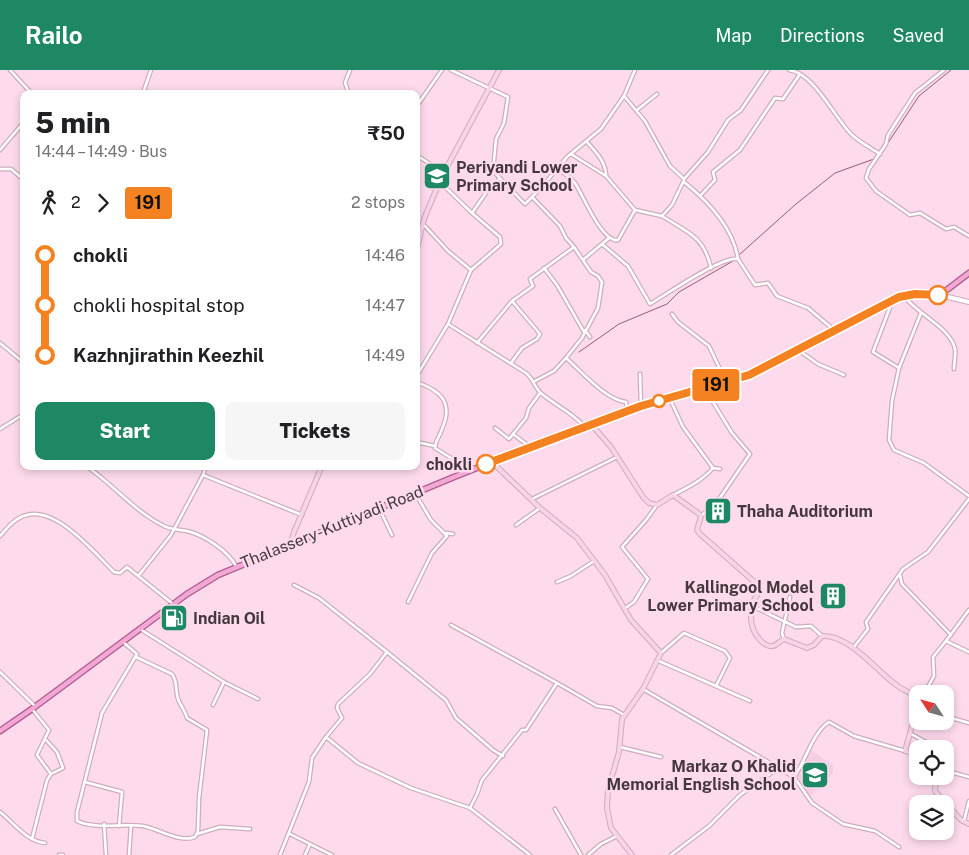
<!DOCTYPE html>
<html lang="en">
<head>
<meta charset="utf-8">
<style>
  body { margin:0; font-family:"Public Sans",sans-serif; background:#f6f6f6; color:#202124; height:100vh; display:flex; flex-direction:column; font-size:19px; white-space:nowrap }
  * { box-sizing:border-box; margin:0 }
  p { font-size:16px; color:#757577 }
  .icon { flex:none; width:28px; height:28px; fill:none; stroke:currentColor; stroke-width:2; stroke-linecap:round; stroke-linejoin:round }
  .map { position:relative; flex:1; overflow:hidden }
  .drawer { position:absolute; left:20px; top:20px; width:400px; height:380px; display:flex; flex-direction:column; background:#fff; border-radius:10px; box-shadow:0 2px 8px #0003 }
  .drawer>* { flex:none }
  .badge { padding:0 10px; border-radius:4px; font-size:18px; line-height:32px }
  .needle { width:32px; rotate:306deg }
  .tools { position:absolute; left:909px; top:615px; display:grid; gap:10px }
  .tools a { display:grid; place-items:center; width:45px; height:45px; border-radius:10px; background:#fff; box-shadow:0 2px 8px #0003; font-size:25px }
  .map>.badge { position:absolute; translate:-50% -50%; box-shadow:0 0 0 2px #fff }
  .legs { display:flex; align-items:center; gap:8px; height:55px; padding:0 15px; font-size:16px }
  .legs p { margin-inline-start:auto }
  .head { display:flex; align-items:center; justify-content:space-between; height:85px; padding:0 15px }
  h1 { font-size:28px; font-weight:800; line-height:38px }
  .button { display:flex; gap:10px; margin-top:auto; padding:10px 15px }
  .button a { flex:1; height:58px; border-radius:10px; background:#1e8865; color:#fff; font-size:20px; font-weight:800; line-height:58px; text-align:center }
  .button a+a { background:#f6f6f6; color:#202124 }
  ul { padding:0 15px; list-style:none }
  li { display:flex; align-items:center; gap:18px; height:50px; font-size:19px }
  li i { display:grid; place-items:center; width:8px; height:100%; margin:0 6px; background:currentColor }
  li i::after { content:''; width:12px; height:12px; margin:-6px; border:4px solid; border-radius:50%; background:#fff }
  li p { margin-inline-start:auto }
  li:first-child i { background:linear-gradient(#0000 50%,currentColor 0) }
  li:last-child i { background:linear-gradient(currentColor 50%,#0000 0) }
  header { display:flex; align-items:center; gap:30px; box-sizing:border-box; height:70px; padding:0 25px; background:#1e8865; color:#fff }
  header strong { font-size:24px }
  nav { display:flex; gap:28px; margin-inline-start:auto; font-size:18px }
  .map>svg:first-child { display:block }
</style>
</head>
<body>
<header>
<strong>Railo</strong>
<nav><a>Map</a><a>Directions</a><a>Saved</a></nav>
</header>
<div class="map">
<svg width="969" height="785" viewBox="0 0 969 785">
  <rect width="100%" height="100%" fill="#fddaec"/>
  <polygon fill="#f6cde3" points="811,680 833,696 833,703 809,727 797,706"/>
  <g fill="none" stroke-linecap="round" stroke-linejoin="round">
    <g stroke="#975c7e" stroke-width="1">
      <polyline points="878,88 919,26 951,0"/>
      <polyline points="739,185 796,134 835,103 874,89"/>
      <polyline points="579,282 619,254 667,234 679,222 733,191"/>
    </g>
    <g stroke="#ceadbe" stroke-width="5">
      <g id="minor">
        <polyline points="10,0 32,24"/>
        <polyline points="451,0 508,27 504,53 496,69 493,101 525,134 541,118 567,87 601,59 624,26 635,0"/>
        <path d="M789 0C814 3 834 47 851 64 859 72 871 78 880 84"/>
        <polyline points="944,0 915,23 888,65 886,74 869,99 866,108 876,121 910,145 920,143 946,159 954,157 969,166"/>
        <polyline points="150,24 144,20 151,0"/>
        <polyline points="349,24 345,13 350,0"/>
        <polyline points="624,26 645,51 670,96 684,109 708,82 728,50 741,40 768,0"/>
        <polyline points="416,37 442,0"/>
        <polyline points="637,40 657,24"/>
        <path d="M587 72C596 82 606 92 606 106"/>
        <polyline points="0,80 24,52"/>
        <polyline points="571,84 606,106 635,140 662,146 672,135 684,110"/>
        <polyline points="416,85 443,102"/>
        <polyline points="0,99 11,99 24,110"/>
        <path d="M556 99C563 103 570 106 575 113 583 125 602 173 618 170L635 140"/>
        <polyline points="440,112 472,143 488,120 495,120 495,114 500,108"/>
        <polyline points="700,126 715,110 713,102 740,80 775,28 783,29 800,4"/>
        <path d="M662 146C687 162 704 166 711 198"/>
        <polyline points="424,155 448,181 471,200 448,254"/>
        <polyline points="602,174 609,168"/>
        <path d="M574 177 591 202 598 206 602 212 598 238 582 268 566 288C582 302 606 330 626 332L627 341"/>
        <path d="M584 189 602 174 628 196 650 234C667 224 722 186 738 189 733 157 709 132 684 112"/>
        <polyline points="738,189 755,215 768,213 777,226 808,238 834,260"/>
        <polyline points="544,198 557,215 584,262"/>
        <polyline points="471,200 501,174 500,167 472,143"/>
        <path d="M905 227C917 244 951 258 955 279 956 285 954 293 954 299"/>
        <polyline points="512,231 533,216 530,209 574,177 566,168 560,156 532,127"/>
        <polyline points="892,232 873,282 899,298"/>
        <polyline points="921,243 899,298 892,331 889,370 894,380 924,393 969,426"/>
        <polyline points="672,244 678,252 709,276 726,312"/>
        <polyline points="585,260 590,267"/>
        <polyline points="0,273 24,293"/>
        <polyline points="477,273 512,231 540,264 537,269 522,278 511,293"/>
        <polyline points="797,279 818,294 844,305"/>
        <polyline points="640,304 641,336"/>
        <path d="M416 307 448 254 526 303C534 309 534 318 542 324 555 335 571 342 583 355"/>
        <polyline points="535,311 554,301 566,288"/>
        <path d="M416 312C440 320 454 332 442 359 440 366 435 371 435 378L470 400"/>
        <path d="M670 329 683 357 713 398C703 410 687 418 673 425"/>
        <polyline points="495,358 509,369 526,348 529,338 540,323"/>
        <polyline points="0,359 24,344"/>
        <polyline points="513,364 530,377"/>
        <polyline points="416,372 435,376"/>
        <path d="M86 396C113 414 133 440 162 455 170 460 178 459 187 461 204 465 228 481 236 496"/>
        <polyline points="206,396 203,405 302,445"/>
        <polyline points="713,398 720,399"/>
        <polyline points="532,429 617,387"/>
        <polyline points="379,438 392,465"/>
        <polyline points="701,446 717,432 750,384 732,363 705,319"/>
        <polyline points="516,455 540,438"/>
        <polyline points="446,463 453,464"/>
        <path d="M0 466C7 458 16 447 27 445 57 437 95 483 114 502L120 503 127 497 173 534"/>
        <polyline points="139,505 171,465 203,405"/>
        <polyline points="900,505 902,514 951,565"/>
        <polyline points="557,512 571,506 594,491"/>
        <polyline points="294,515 319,528 387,582 370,604 338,634 337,638 342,648 326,667"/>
        <polyline points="408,532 432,483 447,466 431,450 415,423"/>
        <polyline points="752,536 796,557 811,556 822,566"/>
        <polyline points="624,539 634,532 648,509 622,477 646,450 657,435"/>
        <polyline points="451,555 557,613"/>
        <polyline points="140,559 224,612 258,629"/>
        <polyline points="784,569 782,563 790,527"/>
        <polyline points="946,571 969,540"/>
        <path d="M123 572 137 584 102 643 77 742V751C97 760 123 753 143 756 159 759 179 773 195 767L198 761 199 728 207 660 187 648C185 640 180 635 178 629 175 620 178 612 172 604L136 587"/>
        <polyline points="853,578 868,559 866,552 903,499 928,482 969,429"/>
        <polyline points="387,582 446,630 456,648 493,680 503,686"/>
        <polyline points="661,583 684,563 725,581 730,588 716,616"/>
        <polyline points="659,591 750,631"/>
        <polyline points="0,602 35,636"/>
        <polyline points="643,619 794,707 812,733 843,754 875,761 899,777"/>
        <polyline points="924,624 934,606 933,587 946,571 969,582"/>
        <polyline points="213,635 224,612"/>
        <polyline points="32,639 49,660 37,685 51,704"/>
        <polyline points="945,646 969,653"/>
        <polyline points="911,664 939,679"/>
        <polyline points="620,677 661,687"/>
        <polyline points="945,688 951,702 969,707"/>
        <path d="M794 707C806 691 812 663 829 652L854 666 905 681"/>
        <polyline points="85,712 122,722 119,756"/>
        <polyline points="470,738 530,785"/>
        <polyline points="555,739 581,785"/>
        <path d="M0 742C14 753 26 771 45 773"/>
        <polyline points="964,751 969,731"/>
        <polyline points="104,754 106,785"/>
        <polyline points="197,764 220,757 250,759"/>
        <polyline points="290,764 332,785"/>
        <polyline points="32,769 47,710 51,704 63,698 57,682 46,670"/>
        <polyline points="59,785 63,785"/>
        <polyline points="129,785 131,756"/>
        <polyline points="280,785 309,712 312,688 326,667 358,693 411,718 470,738 477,724 482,710 522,660 526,660 557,613 597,636 612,638 624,645"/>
        <polyline points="305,785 310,774"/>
        <polyline points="588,785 601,774 617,766"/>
        <polyline points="671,785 709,756 740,725 777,699"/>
      </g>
    </g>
    <g stroke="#ceadbe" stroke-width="6">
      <polyline id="tertiary" points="940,225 969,232"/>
    </g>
    <g stroke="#ceadbe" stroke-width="6">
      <g id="secondary">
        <polyline points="416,183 424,149 441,108 499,0"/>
        <path d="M590 353 611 377 643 427 649 433 657 435 673 425 698 443 701 446 697 460 700 464 759 516C760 522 757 525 754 530 749 545 750 560 761 571 773 581 774 575 784 569L807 578 814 575 822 566C848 564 875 599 895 614 902 620 911 622 918 629"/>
        <polyline points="492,392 540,438 577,468 605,505 631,550 661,583 643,619 622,649 619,682 608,720 607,738 611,758 632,785"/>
        <polyline points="290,476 294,462 322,396"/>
        <polyline points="918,634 905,681 918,686"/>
        <polyline points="936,706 935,721 961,750 969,754"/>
      </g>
    </g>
    <g stroke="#af5b8d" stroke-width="7">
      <polyline id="primary" points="0,661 32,639 187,524 218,505 454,407 590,353 749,305 899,227 915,224 940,225 969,203"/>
    </g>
    <use href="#minor" stroke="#fff" stroke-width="2.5"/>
    <use href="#tertiary" stroke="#fff" stroke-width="4"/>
    <use href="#secondary" stroke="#f8d4e9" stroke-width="4"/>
    <use href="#primary" stroke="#f1a8d4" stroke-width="4.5"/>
  </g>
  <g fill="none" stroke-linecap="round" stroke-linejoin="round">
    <g stroke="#fff" stroke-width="11">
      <polyline id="line-1" points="486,394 641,336 749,305 899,227 915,224 938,225"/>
    </g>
    <use href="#line-1" stroke="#f58220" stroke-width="8"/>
  </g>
  <defs>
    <g id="school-square" transform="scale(1.4375)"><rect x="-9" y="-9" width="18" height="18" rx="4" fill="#1e8865" stroke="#fddaec"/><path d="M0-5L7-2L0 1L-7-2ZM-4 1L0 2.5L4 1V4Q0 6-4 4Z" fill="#fff"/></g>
    <g id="building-square" transform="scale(1.4375)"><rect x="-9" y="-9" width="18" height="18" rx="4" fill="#1e8865" stroke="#fddaec"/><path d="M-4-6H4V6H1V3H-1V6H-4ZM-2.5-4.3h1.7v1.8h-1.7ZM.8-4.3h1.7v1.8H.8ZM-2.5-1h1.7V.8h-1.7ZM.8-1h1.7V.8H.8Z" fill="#fff"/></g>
    <g id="fuel-square" transform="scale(1.4375)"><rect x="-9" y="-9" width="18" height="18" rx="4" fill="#1e8865" stroke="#fddaec"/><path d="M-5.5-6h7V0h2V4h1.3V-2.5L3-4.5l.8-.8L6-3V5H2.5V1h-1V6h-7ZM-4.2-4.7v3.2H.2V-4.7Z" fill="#fff"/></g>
  </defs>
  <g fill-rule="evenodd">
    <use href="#school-square" x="437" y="106"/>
    <use href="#building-square" x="718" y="441"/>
    <use href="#building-square" x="833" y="526"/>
    <use href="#fuel-square" x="174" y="548"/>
    <use href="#school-square" x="815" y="705"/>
  </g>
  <g fill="#fff" stroke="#f58220" stroke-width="2.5">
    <circle cx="938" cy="225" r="9"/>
    <circle cx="659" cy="331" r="6"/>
    <circle cx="486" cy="394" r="9"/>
  </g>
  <g text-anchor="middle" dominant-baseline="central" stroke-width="5" stroke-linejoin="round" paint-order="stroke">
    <g font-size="16" font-weight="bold" fill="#44373e" stroke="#fddaec" text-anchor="start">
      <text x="456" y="97">Periyandi Lower<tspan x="456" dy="18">Primary School</tspan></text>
      <text x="737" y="441">Thaha Auditorium</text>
      <text x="814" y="517" text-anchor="end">Kallingool Model<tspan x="814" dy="18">Lower Primary School</tspan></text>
      <text x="193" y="548">Indian Oil</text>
      <text x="796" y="696" text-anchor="end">Markaz O Khalid<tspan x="796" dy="18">Memorial English School</tspan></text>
    </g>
    <g font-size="16" font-weight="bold" fill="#44373e" stroke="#fddaec" text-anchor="end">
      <text x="472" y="394">chokli</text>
    </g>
    <g font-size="16" fill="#44373e" stroke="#fddaec">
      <text transform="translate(332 457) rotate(-22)">Thalassery-Kuttiyadi Road</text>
    </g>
  </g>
</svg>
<div class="tools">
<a><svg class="needle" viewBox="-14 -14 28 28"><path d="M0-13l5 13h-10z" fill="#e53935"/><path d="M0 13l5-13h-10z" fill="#757577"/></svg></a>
<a><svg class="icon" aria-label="locate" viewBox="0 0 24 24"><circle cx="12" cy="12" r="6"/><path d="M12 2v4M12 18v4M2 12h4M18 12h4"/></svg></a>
<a><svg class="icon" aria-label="layers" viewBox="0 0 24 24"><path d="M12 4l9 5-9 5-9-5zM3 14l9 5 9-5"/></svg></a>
</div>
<b class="badge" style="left:716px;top:315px;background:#f58220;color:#111">191</b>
<section class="drawer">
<div class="head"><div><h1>5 min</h1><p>14:44 – 14:49 · Bus</p></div><b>₹50</b></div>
<div class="legs"><svg class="icon" aria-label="walk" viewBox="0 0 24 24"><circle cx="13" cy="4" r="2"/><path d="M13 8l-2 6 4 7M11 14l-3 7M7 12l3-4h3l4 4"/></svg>2<svg class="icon" aria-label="forward" viewBox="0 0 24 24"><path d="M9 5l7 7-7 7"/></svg><b class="badge" style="background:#f58220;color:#111">191</b><p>2 stops</p></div>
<ul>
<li><i style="color:#f58220"></i><b>chokli</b><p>14:46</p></li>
<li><i style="color:#f58220"></i><span>chokli hospital stop</span><p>14:47</p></li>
<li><i style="color:#f58220"></i><b>Kazhnjirathin Keezhil</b><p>14:49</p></li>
</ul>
<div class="button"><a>Start</a><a>Tickets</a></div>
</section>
</div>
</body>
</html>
